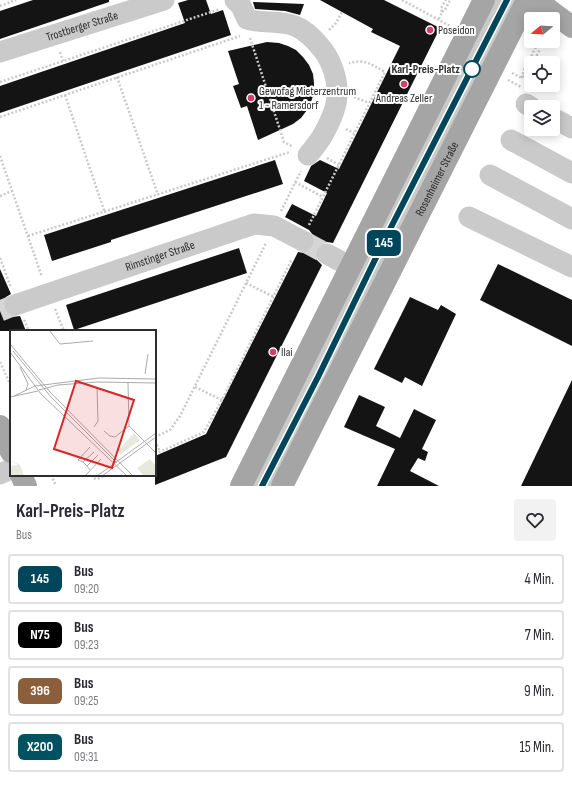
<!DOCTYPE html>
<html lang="de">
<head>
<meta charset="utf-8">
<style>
  body { margin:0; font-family:"Sofia Sans Condensed",sans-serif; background:#f2f2f3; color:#2b2b33; height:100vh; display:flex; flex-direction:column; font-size:15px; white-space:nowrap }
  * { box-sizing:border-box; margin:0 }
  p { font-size:13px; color:#7c7c81 }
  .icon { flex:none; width:22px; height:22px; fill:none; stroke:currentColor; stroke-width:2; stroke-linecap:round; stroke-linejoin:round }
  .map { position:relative; height:486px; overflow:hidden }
  .side { display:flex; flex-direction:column; background:#fff; flex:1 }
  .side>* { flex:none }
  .badge { padding:0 8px; border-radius:6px; font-size:14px; line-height:26px }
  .needle { width:26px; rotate:252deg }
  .controls { position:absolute; left:524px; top:12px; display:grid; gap:8px }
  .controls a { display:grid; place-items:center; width:36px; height:36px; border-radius:4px; background:#fff; box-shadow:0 2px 10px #0003; font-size:20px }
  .map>.badge { position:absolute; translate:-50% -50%; box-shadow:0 0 0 2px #fff }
  .round { display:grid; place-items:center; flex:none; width:42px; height:42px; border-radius:4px; background:#f2f2f3 }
  .overview { display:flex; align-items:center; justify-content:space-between; height:68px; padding:0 16px }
  h1 { font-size:19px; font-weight:700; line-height:30px }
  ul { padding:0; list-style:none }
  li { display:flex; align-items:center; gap:12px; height:50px; margin:0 8px 6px; padding:0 8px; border:2px solid #e1e1e2; border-radius:4px }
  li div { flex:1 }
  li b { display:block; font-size:15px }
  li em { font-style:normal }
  li .badge { min-width:44px; font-weight:700; text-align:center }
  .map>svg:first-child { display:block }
</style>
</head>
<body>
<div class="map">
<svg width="572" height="486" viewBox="0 0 572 486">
  <rect width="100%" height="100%" fill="#fff"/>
  <g fill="#141414">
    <polygon points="33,0 109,0 109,2 0,39 0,11"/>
    <polygon points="188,0 206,0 211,14 223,10 231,35 0,113 0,86 185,23 178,3"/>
    <polygon points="320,0 384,0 440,28 333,243 327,242 321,244 316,249 315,254 317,260 322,265 226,457 155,485 155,456 206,434 298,252 304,253 309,251 313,247 315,240 313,235 309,230 285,217 292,204 316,216 327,193 304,181 311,166 320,160 339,169 400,46 371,32 373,29"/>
    <polygon points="253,2 304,4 300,15 285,11 255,9"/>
    <polygon points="267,42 279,43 288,46 296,50 303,57 309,65 313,74 314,83 314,93 311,102 307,110 301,118 293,124 258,140 247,106 241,108 233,86 239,84 228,51"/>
    <polygon points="275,160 283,184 111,240 111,242 52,261 44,235"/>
    <polygon points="239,248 247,273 74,330 66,305"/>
    <polygon points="498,264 572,300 572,346 480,300"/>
    <polygon points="0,269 11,294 6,297 3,302 4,309 7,314 12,317 20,316 26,331 0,331"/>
    <polygon points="410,297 438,310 441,305 456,314 422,386 405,377 402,383 374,369"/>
    <polygon points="572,380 572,486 521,486"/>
    <polygon points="359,395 385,407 376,426 400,438 414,409 436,420 422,449 428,452 425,461 418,458 410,471 439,486 377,486 395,449 344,427"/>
  </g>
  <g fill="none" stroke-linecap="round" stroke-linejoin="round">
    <g stroke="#d5d5d5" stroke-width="21" stroke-dasharray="21 10" stroke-linecap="butt">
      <polyline points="303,241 327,254"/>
      <polyline points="0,311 15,305"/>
    </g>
    <g stroke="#cacaca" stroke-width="2.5" stroke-dasharray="2 2" stroke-linecap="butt">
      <polyline points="402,0 450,26"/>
      <polyline points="0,6 16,0"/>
      <polyline points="442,12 445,10 450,0"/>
      <polyline points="439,19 442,12 441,8 446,0"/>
      <polyline points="329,30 336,23 342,12"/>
      <polyline points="250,38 284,142 293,147"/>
      <polyline points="525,42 527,45 535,41"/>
      <polyline points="60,52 63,61"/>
      <polyline points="533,63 540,49"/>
      <polyline points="512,73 522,78"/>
      <polyline points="117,77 158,195"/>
      <polyline points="523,77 531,66"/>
      <polyline points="522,78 524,70 536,47"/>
      <polyline points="508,80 521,87"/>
      <polyline points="0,82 220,9"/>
      <polyline points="65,95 105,213"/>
      <polyline points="354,97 369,103"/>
      <polyline points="0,117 240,36"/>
      <polyline points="346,129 354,133"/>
      <polyline points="0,156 42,277"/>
      <polyline points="327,158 339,165"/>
      <polyline points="295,182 323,197"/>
      <polyline points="0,196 12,191"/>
      <polyline points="281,211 301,171"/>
      <path d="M309 225 385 72C371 64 365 59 349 63"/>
      <polyline points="28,236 290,152"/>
      <polyline points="0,258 11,288"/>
      <polyline points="246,283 274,297"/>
      <polyline points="55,309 64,331"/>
      <polyline points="24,320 29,331"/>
      <polyline points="0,362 11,386"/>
      <polyline points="195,387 222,400"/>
      <polyline points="155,437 170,430 180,416 266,243"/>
      <polyline points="155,441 160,452"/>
      <polyline points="155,454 204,432 222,400 292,259"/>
      <polyline points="51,475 56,486"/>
      <polyline points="92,475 93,478 97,479 107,475"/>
    </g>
    <g stroke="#cacaca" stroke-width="21">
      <path d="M235 0 241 6 247 19C262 24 280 20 295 26 307 31 315 40 323 50 332 62 338 80 337 95 337 107 330 122 324 133 320 141 314 148 308 155"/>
      <path id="s1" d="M0 52 164 0"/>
      <polyline points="526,104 531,107"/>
      <polyline points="553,118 572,128"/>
      <polyline points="511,140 572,173"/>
      <polyline points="490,175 572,219"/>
      <polyline points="469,217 572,267"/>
      <polyline points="327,254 351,267"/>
      <path id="s2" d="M15 305 254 224 274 226 303 241"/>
      <polyline points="0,474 11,469"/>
      <polyline points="262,486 318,377 386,237 507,0"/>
    </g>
    <g stroke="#a5a5a5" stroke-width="22">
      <polyline points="536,0 572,27"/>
      <polyline points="0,426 11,452"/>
      <polyline points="21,475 26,486"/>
      <polyline points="241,486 484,0"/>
      <path id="s3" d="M282 486 527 0"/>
    </g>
  </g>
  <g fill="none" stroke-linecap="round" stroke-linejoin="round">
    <g stroke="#fff" stroke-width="9">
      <polyline id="line" points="262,486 318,377 386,237 507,0"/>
    </g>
    <use href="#line" stroke="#00465a" stroke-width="6"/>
  </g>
  <g fill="#d3406a" stroke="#fff" stroke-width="1.5">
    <circle cx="430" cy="30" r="4"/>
    <circle cx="404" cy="84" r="4"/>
    <circle cx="251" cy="98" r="4"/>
    <circle cx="273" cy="352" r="4"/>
  </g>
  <circle fill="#fff" stroke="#00465a" stroke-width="2" cx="472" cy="69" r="8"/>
  <g text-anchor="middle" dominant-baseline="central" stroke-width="4" stroke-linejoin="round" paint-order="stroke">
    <g font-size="12" fill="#2d2d2d" stroke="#fff">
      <text stroke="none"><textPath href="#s1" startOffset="86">Trostberger Straße</textPath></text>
      <text stroke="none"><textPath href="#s3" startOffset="344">Rosenheimer Straße</textPath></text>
      <text stroke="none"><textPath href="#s2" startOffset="153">Rimstinger Straße</textPath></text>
    </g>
    <g font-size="12" fill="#2d2d2d" stroke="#fff" text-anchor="start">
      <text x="438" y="30">Poseidon</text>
      <text x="259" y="91">Gewofag Mieterzentrum<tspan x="259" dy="14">1 - Ramersdorf</tspan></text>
      <text x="404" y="98" text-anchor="middle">Andreas Zeller</text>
      <text x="281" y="352">Ilai</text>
    </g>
    <g font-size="12" font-weight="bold" fill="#2d2d2d" stroke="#fff" text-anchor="end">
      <text x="460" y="69">Karl-Preis-Platz</text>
    </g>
  </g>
  <g transform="translate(10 330)">
    <rect width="146" height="146" fill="#fff"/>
    <path d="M124 103 130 110 110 125 109 119ZM140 129 146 136V146H134L127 138ZM0 130 10 135 14 146H0V136L8 135Z" fill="#e6e9dc"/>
    <path fill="none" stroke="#ababab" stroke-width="1" d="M39 0 50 14 83 11M0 14 40 62 123 146M3 21 41 67 107 133M0 22 31 64 117 146M10 37 18 54 16 60M135 44 138 24M118 53 119 96 146 123M25 56 89 48 146 49M29 60 48 55 87 52 146 53M4 66 25 56M0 67 28 61M84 97 88 91 87 59M94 101 100 106 105 107 119 96M73 132 68 130 80 117M77 136 73 132 84 122M80 140 77 136 88 125M75 146 91 129M87 146 146 103M92 146 146 107"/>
    <path fill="#d62828" fill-opacity="0.15" stroke="#d62828" stroke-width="2" d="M66 51 124 70 102 138 44 119Z"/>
    <rect width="146" height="146" fill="none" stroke="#2d2d2d" stroke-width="2"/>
  </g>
</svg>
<div class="controls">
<a><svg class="needle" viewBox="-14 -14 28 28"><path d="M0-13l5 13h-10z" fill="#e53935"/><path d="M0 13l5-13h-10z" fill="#7c7c81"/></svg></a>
<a><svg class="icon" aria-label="locate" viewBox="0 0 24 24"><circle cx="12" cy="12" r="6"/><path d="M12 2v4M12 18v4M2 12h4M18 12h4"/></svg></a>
<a><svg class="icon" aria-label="layers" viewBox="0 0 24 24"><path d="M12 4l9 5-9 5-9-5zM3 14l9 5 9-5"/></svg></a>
</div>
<b class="badge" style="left:384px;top:243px;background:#00465a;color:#fff">145</b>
</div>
<section class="side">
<div class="overview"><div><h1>Karl-Preis-Platz</h1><p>Bus</p></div><a class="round"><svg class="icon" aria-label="heart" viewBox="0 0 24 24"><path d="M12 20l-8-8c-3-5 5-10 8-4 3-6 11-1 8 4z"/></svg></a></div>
<ul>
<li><span class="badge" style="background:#00465a;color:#fff">145</span><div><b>Bus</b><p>09:20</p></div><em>4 Min.</em></li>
<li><span class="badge" style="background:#000;color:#fff">N75</span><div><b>Bus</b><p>09:23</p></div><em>7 Min.</em></li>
<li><span class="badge" style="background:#8b5e3c;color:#fff">396</span><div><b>Bus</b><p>09:25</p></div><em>9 Min.</em></li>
<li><span class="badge" style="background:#005262;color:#fff">X200</span><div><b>Bus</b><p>09:31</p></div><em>15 Min.</em></li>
</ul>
</section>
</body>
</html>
